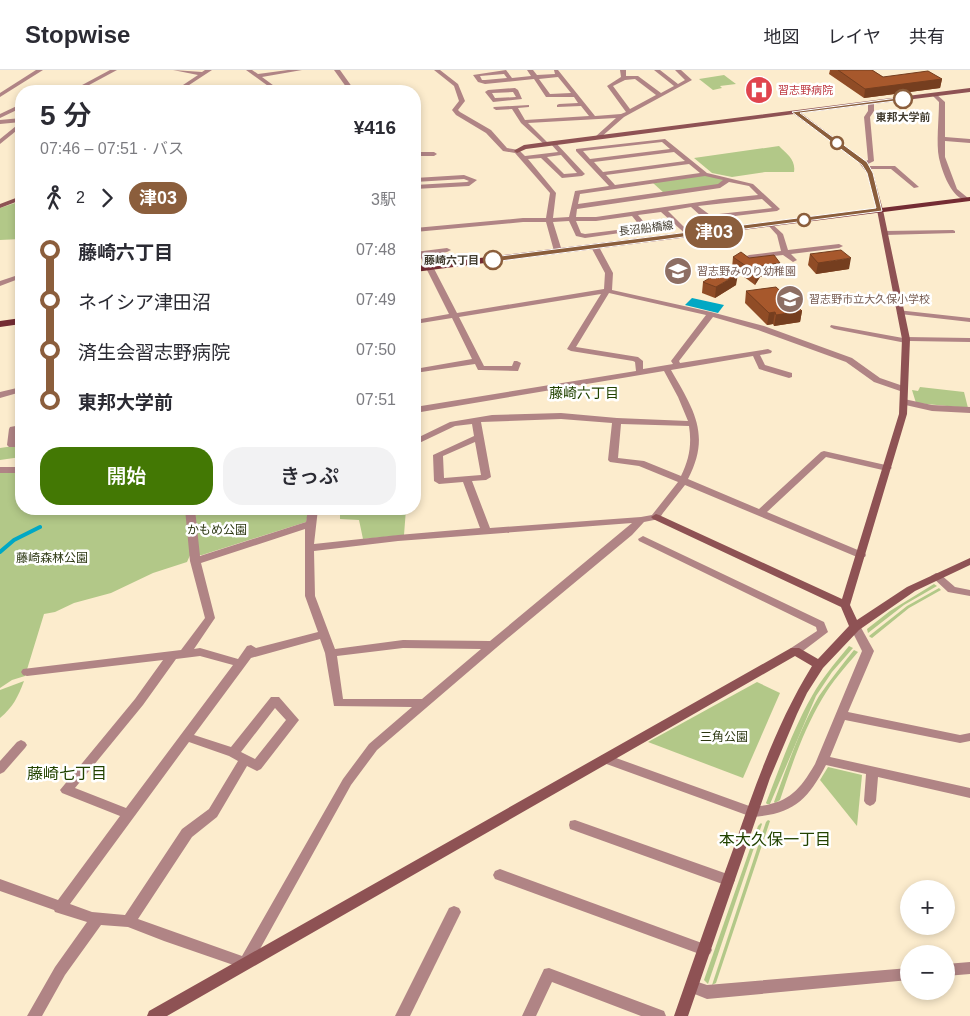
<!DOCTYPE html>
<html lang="ja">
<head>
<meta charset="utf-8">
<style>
  body { margin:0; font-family:Arial,"Noto Sans JP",sans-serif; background:#f2f2f3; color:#2b2b33; height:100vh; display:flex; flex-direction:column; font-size:19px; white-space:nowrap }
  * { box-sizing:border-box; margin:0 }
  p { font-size:16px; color:#7c7c81 }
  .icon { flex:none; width:28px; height:28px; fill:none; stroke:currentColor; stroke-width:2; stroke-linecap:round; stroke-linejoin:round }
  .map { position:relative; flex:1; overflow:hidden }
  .sheet { position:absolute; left:15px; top:15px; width:406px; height:430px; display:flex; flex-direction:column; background:#fff; border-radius:20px; box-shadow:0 2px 8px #0003 }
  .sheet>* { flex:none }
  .badge { padding:0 10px; border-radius:16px; font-size:18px; line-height:32px }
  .fabs { position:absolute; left:900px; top:810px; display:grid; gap:10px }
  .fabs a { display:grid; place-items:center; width:55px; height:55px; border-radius:50%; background:#fff; box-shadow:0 2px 8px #0003; font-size:25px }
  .map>.badge { position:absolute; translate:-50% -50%; box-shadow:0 0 0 2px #fff }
  .legs { display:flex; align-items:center; gap:8px; height:55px; padding:0 25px; font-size:16px }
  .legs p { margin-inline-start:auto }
  .summary { display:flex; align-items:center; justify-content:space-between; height:85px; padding:0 25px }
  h1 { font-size:28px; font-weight:600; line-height:38px }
  .action { display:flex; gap:10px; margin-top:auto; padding:10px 25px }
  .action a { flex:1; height:58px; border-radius:20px; background:#437804; color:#fff; font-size:20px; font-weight:600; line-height:58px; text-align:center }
  .action a+a { background:#f2f2f3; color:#2b2b33 }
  ul { padding:0 25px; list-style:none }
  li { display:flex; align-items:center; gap:18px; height:50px; font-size:19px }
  li i { display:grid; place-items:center; width:8px; height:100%; margin:0 6px; background:currentColor }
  li i::after { content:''; width:12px; height:12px; margin:-6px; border:4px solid; border-radius:50%; background:#fff }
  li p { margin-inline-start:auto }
  li:first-child i { background:linear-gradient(#0000 50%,currentColor 0) }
  li:last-child i { background:linear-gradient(currentColor 50%,#0000 0) }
  header { display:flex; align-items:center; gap:30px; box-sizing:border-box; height:70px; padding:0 25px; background:#fff; border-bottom:1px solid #e1e1e2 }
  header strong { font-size:24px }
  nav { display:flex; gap:28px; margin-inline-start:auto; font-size:18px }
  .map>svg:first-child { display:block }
</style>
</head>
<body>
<header>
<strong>Stopwise</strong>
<nav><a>地図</a><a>レイヤ</a><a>共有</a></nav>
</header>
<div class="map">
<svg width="970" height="946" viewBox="0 0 970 946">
  <rect width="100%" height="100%" fill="#fceccd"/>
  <g fill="#b2c888">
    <polygon points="724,5 736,14 720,16 722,18 713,20 699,9"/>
    <path d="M779 76C787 84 796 90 794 102H765L732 107 712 103 694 88Z"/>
    <polygon points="705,104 725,110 719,115 664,123 653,113"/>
    <polygon points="21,131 21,169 0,170 0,138"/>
    <polygon points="920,317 964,322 968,338 916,333 912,320 918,321"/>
    <polygon points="21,375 21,387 0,390 0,378"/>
    <polygon points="21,401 21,439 133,439 134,442 148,439 186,439 191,483 187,492 153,503 111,523 74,533 55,542 44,544 25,606 12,610 0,618 0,402"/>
    <polygon points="195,439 309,439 306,452 202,485 198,485 196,479"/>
    <polygon points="316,439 406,439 404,465 363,469 359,450 340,449 340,441"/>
    <polygon points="934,514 937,516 904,535 868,563 867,559 890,541"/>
    <polygon points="939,518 941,520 909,538 872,568 870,567 869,566 907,536"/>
    <path d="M849 576 853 578 832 602 816 626 770 734H767L766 733C780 697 793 659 812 626 822 608 836 592 849 576Z"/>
    <path d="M854 580 858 582C845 597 832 612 822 629 804 659 791 697 780 730L775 733 774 732C787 697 800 658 819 626 830 610 842 595 854 580Z"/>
    <path d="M24 611C18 627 13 637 0 648V620Z"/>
    <polygon points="757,612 780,623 743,708 648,672"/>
    <polygon points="828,697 862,705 857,756 820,710"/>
    <polygon points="768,750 770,751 716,913 712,915 766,752"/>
    <polygon points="761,753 762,754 708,914 704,910 758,756"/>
  </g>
  <polygon fill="#01a8c4" points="692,228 724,235 718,243 685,235"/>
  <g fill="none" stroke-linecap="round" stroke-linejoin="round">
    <polyline stroke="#01a8c4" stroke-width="4" points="0,482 14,470 40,457"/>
    <g fill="#b08485" fill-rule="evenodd">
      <polygon points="36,0 43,0 0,27 0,23"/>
      <polygon points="110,0 117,0 78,21 71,21"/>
      <polygon points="173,0 202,2 205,0 212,0 180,21 174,21 198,5"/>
      <polygon points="246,0 252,0 258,4 288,0 302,0 262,7 281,21 275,21"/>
      <polygon points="334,0 340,0 355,21 349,21"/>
      <path d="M434 0H440L458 14 465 31 458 40 460 42 491 60 507 78 519 80 525 86 558 82 550 73 555 72 584 103 585 104 582 106 562 108 541 88 528 89 556 123 553 148 569 147 575 121 609 116 576 81V79L665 69 707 103 753 114 780 139 777 141 710 149 702 147 691 137 668 141 692 165 689 167 661 142 638 145 649 158 648 159 585 168 576 166 569 151 553 152 562 181 558 183 554 181 546 152H523L415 162V158L523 148H546L550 123 515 83 503 81 486 63 456 45 452 40 459 31 454 16ZM662 72 670 79 590 89 583 81ZM674 82 685 91 603 102 594 92ZM561 85 577 103 564 104 547 87ZM689 94 700 103 615 115 606 105ZM705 106 723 110 718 114 578 134 580 124ZM729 112 749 116 758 125 720 129 596 147H576L577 139 720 118ZM762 129 772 138 710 145 698 136ZM632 146 641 157 585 164 581 163 576 151H596Z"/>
      <path d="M506 0 512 8 531 6 527 0H533L537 5 555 4 554 0H558L595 46 621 44 626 42 607 16 621 7 620 0H626V6H638L661 23 674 16 654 0H660L678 14 685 10 675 0H681L692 10 624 47 600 68 595 67 616 48 528 53 549 74 546 76 521 53 512 39 496 40 493 38 494 37 529 35V37L518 38 525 50 589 46 581 36 557 37V35L559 34 578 33 574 27H546L534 9 485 14 478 12 473 5ZM504 4 507 8 485 10H482L480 6ZM558 7 571 23 550 24 539 9ZM635 9 656 25 630 39 613 16 625 10Z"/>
      <path d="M515 18 518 20 522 29 493 32 485 22 488 20ZM513 22 516 27 495 28 492 23Z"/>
      <path d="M935 23 945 32V67L970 69V73L945 71V87L957 119 968 128V130C952 131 942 101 939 88 936 73 939 49 939 32L932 25Z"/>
      <polygon points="871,31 874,33 874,41 870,47 874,91 864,96 861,94 868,90 864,47 868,41 868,33"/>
      <polygon points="21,34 21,38 0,48 0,44"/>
      <polygon points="21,48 21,52 0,54 0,50"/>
      <polygon points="21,52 21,57 0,74 0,69"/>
      <polygon points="415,82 434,82 437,84 434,86 415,86"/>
      <polygon points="868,96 895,96 919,117 914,118 891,99 866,99 866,97"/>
      <polygon points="464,105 477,110 469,116 415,119 415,115 467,112 469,111 464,109 415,112 415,108"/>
      <polygon points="419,131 421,132 421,134 415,136 415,132"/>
      <polygon points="770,152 783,164 788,180 839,174 843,176 839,178 791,184 797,190 793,192 783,185 746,189 745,187 749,185 781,181 777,165 767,154"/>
      <polygon points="953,160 955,161 955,163 885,165 882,163 885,161"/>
      <path d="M592 175H598L613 203 612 220 711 242 764 256 852 288 880 308 906 317 907 319 903 322 874 312 846 292 758 260 713 247 679 291 680 293 768 279 772 281 771 283 760 285 765 295 792 303V307L789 308 759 299 753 286 671 300C694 340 711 365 688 409L759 439 821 382 824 381 890 396 892 398 887 401 826 387 767 442 865 483 866 485 865 487H857L685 415 663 443 659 449 644 452 632 465 496 578 377 680 351 715 250 897 245 899 164 871 128 857 101 855 65 905 42 946H27L55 897 87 852 55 842 54 840 0 821V809L58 830 120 746 62 723 60 720 135 629 163 590 27 606 23 605 21 602 23 599 181 580 205 548 190 491 185 439H195L200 486 306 452 308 439H318L314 474 398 465 480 458 463 412 439 414 434 411 433 385 474 366 472 354 455 356 415 375V369L450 352 492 345 561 343 617 348 688 351 678 327 664 301 415 343V337L636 301 635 292 633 291 571 281 567 279 601 224 459 247 484 296H512L514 291H517L521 293 518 301 481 300H478L475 294 415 303V299L472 289 452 248 415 254V250L449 244 420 186H415V182L447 178 451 180 447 182 427 185 457 243 604 219 605 203 591 177ZM609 223 706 245 671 291 673 294 643 299V291L638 287 576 277ZM561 349 612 353 608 390 610 392 639 396 678 412 652 445 641 447 490 458 472 411 486 410 491 407 481 352ZM621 354 689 356C692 375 689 390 681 406L644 391 618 388ZM475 372 481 405 444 408 443 386ZM632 453 490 571 403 570 335 579 315 526 314 481 398 471ZM305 459V526L318 562 256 578 251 575 247 576 238 589 200 578 194 579 215 548 201 493ZM320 569 325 583 334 636 412 637 369 674 343 709 242 886 138 849 192 767 217 747 247 696 257 701 261 699 299 650 279 627H271L231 677 194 665 251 588ZM403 578 481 579 422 629H343L337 586ZM200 586 233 595 126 738 75 718 143 635 176 589ZM275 638 286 650 255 689 241 682ZM189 672 229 686 238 691 209 739 182 759 125 845 92 842 70 834Z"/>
      <polygon points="21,204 21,208 0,216 0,211"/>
      <polygon points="897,240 970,248 970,252 900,244 897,244"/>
      <polygon points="831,255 903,268 906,267 970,268 970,272 910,271 906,273 834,259 830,257"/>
      <polygon points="21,317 21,322 0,328 0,322"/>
      <polygon points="904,329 932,335 970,337 970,343 932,341 901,334 900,332 901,330"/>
      <polygon points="21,355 21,361 17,361 17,372 21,371 21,377 9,377 7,375 9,359 10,357"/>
      <rect x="0" y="397" width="21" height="6"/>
      <polygon points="643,466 824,552 828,562 799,584 791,584 789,581 791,578 817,561 816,557 639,471 638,469"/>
      <polygon points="936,503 940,504 955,517 970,520 970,526 948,522 931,506"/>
      <path d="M855 553 859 554 874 581 848 642 960 665 970 663V671L960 673 845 650 830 687 970 718V728L878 707 876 731 874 734 870 736 866 734 864 731 866 704 826 695C807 731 793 744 752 747L601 692 599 689 601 686 605 684 752 737C787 734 798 723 815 694L862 581 850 557 851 554Z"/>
      <polygon points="21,670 25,672 27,675 25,678 4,702 0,704 0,691 17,672"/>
      <polygon points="575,750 733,806 735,810 733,814 728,816 570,759 569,755 570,751"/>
      <polygon points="500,799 710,876 712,880 710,884 705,886 495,809 493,805 495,801"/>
      <polygon points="454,836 459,838 461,842 410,946 395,946 449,838"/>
      <polygon points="970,892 970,904 946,906 946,894"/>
      <polygon points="549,898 664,941 666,946 641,946 552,912 536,946 522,946 544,899"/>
      <polygon points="909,898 909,910 707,929 687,921 685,916 687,911 692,910 707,915"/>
    </g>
    <g fill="#8e5254" fill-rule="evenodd">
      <path d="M970 18V22L801 43 861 88 873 103 883 140 910 269 907 344 850 535 857 550 907 517 970 488V495L915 521 859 560 823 598 807 623 797 644 770 708 688 946H674C694 889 714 831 735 774 756 713 778 651 812 596L795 586 167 946H147L149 941 791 578H799L818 589 849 556 841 537 653 449 651 447 656 444 659 445 842 529 899 344 902 269 877 140 867 103 857 90 794 44 526 79 517 83 514 81 515 80 524 75 546 72Z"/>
      <polygon points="21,126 21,130 0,138 0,134"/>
    </g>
    <g fill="#742c33" fill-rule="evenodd">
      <polygon points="970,127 970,131 415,202 415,196"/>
      <polygon points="21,248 21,254 0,257 0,251"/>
    </g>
  </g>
  <g fill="#904c26">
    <polygon points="830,0 872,0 883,7 942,9 940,18 864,28 829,4"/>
    <polygon points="810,184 849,199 816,204 808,195"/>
    <polygon points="733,187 749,188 780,193 779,204 760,207 755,215 732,198"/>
    <polygon points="703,212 736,215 715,228 702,223"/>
    <polygon points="746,221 802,241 800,252 774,256 773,254 767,255 745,233"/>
  </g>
  <g fill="#753e1f">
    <polygon points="942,9 940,18 864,28 865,19"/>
    <polygon points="851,188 849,199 816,204 818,193"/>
    <polygon points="780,193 779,204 760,207 755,215 756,203 760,196"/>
    <polygon points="738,204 736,215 715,228 716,217"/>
    <polygon points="802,241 800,252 774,256 776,245"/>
    <polygon points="775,242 773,254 767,255 769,243"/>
  </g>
  <g fill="#a7582c" stroke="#753e1f">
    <polygon points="838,0 872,0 883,7 928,1 942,9 865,19"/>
    <polygon points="841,180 851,188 818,193 810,184"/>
    <polygon points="741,182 749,188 774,185 780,193 760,196 761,197 756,203 733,187"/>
    <polygon points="725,199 738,204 716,217 703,212"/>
    <polygon points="776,217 802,241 776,245 775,242 769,243 746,221"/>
  </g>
  <polygon fill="#8b5e3c" stroke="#fff" points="905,27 903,30 800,43 867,92 873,103 882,141 493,192 490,190 493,187 876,138 867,103 862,95 792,42"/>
  <defs>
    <g id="hospital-disc" transform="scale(1.4375)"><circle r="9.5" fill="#e0444e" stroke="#fff"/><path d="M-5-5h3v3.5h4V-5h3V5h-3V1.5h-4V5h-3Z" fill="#fff"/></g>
    <g id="school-disc" transform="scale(1.4375)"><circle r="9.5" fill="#8d6e63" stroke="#fff"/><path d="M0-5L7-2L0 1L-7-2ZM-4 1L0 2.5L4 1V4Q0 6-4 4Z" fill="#fff"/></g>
  </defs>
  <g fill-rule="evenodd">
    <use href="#hospital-disc" x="759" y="20"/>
    <use href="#school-disc" x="678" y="201"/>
    <use href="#school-disc" x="790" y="229"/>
  </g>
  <g fill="#fff" stroke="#8b5e3c" stroke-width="2.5">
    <circle cx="903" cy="29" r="9"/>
    <circle cx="837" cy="73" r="6"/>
    <circle cx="804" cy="150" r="6"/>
    <circle cx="493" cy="190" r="9"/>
  </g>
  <g text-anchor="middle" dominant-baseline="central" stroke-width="5" stroke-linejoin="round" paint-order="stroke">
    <g font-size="11" fill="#be3a42" stroke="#fff" text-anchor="start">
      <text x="778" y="20">習志野病院</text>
    </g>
    <g font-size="11" font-weight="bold" fill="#423c2f" stroke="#fff">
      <text x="903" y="47">東邦大学前</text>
      <text x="479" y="190" text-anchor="end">藤崎六丁目</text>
    </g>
    <g font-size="11" fill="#423c2f" stroke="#fff">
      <text transform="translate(646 158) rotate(-7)">長沼船橋線</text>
    </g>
    <g font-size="11" fill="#785e54" stroke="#fff" text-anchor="start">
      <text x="697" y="201">習志野みのり幼稚園</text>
      <text x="809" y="229">習志野市立大久保小学校</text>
    </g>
    <g font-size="12" fill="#2c3712" stroke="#fff">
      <text x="217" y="460">かもめ公園</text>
      <text x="52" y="488">藤崎森林公園</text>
      <text x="724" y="667">三角公園</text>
    </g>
    <g font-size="14" fill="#224300" stroke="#fff">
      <text x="584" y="323">藤崎六丁目</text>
    </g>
    <g font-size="16" fill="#224300" stroke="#fff">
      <text x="67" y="703">藤崎七丁目</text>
      <text x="775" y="769">本大久保一丁目</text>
    </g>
  </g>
</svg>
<div class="fabs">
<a>+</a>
<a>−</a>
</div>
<b class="badge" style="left:714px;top:162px;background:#8b5e3c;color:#fff">津03</b>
<section class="sheet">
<div class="summary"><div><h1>5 分</h1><p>07:46 – 07:51 · バス</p></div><b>¥416</b></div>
<div class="legs"><svg class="icon" aria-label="walk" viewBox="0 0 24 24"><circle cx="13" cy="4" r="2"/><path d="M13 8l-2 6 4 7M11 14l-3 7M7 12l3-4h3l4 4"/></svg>2<svg class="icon" aria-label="forward" viewBox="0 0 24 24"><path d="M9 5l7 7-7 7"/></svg><b class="badge" style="background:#8b5e3c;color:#fff">津03</b><p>3駅</p></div>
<ul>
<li><i style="color:#8b5e3c"></i><b>藤崎六丁目</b><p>07:48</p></li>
<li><i style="color:#8b5e3c"></i><span>ネイシア津田沼</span><p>07:49</p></li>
<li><i style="color:#8b5e3c"></i><span>済生会習志野病院</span><p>07:50</p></li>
<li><i style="color:#8b5e3c"></i><b>東邦大学前</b><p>07:51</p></li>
</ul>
<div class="action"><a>開始</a><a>きっぷ</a></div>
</section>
</div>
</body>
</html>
